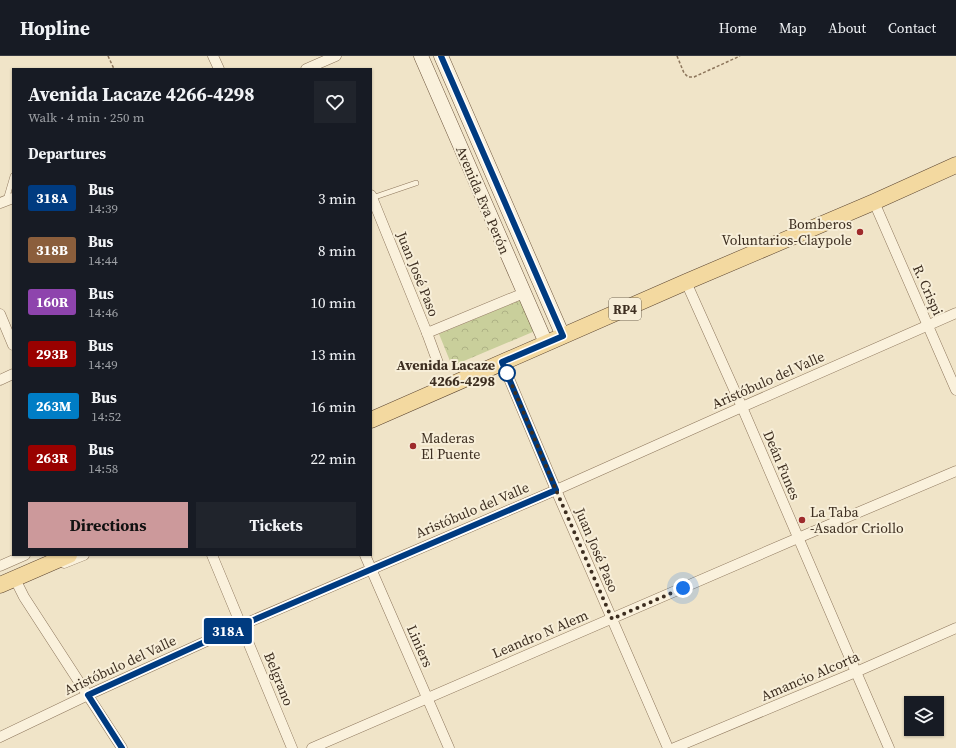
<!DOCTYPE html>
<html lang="en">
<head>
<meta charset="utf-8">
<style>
  body { margin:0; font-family:"Source Serif 4",serif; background:#20242c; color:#f1f3f6; height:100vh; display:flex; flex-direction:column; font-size:15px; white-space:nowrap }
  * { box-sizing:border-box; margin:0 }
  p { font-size:13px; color:#9ea1a6 }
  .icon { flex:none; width:22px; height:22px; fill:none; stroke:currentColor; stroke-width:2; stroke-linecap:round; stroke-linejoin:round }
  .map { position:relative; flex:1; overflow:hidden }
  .sheet { position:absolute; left:12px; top:12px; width:360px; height:488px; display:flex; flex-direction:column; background:#171b24; border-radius:0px; box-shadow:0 1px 3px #0004 }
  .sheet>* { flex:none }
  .badge { padding:0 8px; border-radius:3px; font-size:14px; line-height:26px }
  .controls { position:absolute; left:904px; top:640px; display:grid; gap:8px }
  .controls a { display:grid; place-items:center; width:40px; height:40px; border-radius:0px; background:#171b24; box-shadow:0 1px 3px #0004; font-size:20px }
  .you { position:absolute; width:20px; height:20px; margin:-10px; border:3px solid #fff; border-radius:50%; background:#1a73e8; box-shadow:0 0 0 6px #1a73e833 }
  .map>.badge { position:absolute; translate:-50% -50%; box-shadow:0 0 0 2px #fff }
  h2 { padding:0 16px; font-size:15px; line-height:36px }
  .round { display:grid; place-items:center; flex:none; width:42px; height:42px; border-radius:0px; background:#20242c }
  .head { display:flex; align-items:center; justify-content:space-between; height:68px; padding:0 16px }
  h1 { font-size:19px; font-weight:700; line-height:30px }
  .action { display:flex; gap:8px; margin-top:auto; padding:8px 16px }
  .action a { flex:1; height:46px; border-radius:0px; background:#cc999b; color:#111; font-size:16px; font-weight:700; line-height:46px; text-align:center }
  .action a+a { background:#20242c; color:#f1f3f6 }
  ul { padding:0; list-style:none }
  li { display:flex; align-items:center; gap:12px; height:52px; padding:0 16px }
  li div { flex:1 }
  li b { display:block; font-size:15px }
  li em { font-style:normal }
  li .badge { min-width:44px; font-weight:700; text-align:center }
  header { display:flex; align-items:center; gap:24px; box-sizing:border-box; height:56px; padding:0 20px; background:#171b24; border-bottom:1px solid #363941 }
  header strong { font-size:19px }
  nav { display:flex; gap:22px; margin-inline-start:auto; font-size:14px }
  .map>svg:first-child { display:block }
</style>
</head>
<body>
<header>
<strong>Hopline</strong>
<nav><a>Home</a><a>Map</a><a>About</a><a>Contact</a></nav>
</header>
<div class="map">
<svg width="956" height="692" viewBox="0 0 956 692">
  <defs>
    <pattern id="park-crowns" width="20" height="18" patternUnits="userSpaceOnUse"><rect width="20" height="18" fill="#c9cf9b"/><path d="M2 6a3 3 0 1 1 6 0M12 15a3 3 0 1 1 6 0" fill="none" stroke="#aeb285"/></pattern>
  </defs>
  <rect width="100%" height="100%" fill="#f0e4c8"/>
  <polygon fill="url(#park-crowns)" points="521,244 535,275 452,310 439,278"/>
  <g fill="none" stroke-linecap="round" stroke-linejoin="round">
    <g stroke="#8d765c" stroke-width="6">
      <g id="lane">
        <polyline points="372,142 416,127"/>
        <polyline points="6,144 13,120"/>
      </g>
    </g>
    <g stroke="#8d765c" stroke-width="11">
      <g id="street">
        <polyline points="213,0 219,13"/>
        <polyline points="306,13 336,0"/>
        <polyline points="371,139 427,277 438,307"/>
        <polyline points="874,146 956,334"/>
        <polyline points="0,147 13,142"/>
        <polyline points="686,226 742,351 856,616 889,692"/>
        <polyline points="0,258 13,289"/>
        <polyline points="427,277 524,237"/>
        <polyline points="502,306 556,434 668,692"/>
        <polyline points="0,324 13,318"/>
        <polyline points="212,499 292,692"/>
        <polyline points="365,499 449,692"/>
        <polyline points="64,507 84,499"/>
        <polyline points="0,510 25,499"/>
        <polyline points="17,527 24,541 122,692"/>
        <polyline points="0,681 88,639 242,569 556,434 742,351 956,257"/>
        <polyline points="312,692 798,482 956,415"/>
        <polyline points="674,692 856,616 956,572"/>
      </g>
    </g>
    <g stroke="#6f573f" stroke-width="15">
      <g id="secondary">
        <polyline points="421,0 546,287"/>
        <polyline points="441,0 563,280"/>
      </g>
    </g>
    <g stroke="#5b4430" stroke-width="17">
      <g id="primary">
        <polyline points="371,364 686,226 874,146 956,109"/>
        <polyline points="0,529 69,499"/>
      </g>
    </g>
    <g stroke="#8d765c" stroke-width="1.5" stroke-dasharray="3 2" stroke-linecap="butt">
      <polyline points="108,0 114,13"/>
      <polyline points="677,0 684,17 688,21 694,21 740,0"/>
    </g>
    <use href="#lane" stroke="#faf1dc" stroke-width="5"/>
    <use href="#street" stroke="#faf1dc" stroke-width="10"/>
    <use href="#secondary" stroke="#faf1dc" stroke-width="14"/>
    <use href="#primary" stroke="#f3d9a0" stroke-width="16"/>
  </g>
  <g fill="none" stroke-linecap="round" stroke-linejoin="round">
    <g stroke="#fff" stroke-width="9">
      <polyline id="line" points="122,692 88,639 242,569 556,434 502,306 563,280 441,0"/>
    </g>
    <use href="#line" stroke="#003b80" stroke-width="6"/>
    <polyline stroke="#3d2e20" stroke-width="4" stroke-dasharray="0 7.2" points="507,317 556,434 612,563 683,532"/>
  </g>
  <g fill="#9e2a2b" stroke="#f7eed8" stroke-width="1.5">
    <circle cx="860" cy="176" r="4"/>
    <circle cx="413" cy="390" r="4"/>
    <circle cx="802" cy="464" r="4"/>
  </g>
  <circle fill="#fff" stroke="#003b80" stroke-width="2" cx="507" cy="317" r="8"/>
  <g text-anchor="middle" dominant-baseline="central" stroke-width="4" stroke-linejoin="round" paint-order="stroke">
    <rect fill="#f7eed8" stroke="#756857" stroke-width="1" x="609" y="242" width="32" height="22" rx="3"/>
    <g font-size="13" font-weight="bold" fill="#3d2e20">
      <text x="625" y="253">RP4</text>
    </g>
    <g font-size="14" fill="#3d2e20" stroke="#f7eed8">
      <text transform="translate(483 144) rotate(67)">Avenida Eva Perón</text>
      <text transform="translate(418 218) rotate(68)">Juan José Paso</text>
      <text transform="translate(928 234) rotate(66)">R. Crispi</text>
      <text transform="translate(768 324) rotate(-24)">Aristóbulo del Valle</text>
      <text transform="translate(782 409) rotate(67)">Deán Funes</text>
      <text transform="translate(472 454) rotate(-23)">Aristóbulo del Valle</text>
      <text transform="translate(597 494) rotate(67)">Juan José Paso</text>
      <text transform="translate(540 578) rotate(-23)">Leandro N Alem</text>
      <text transform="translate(420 590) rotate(66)">Liniers</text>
      <text transform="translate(120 609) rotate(-25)">Aristóbulo del Valle</text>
      <text transform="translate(810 620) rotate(-23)">Amancio Alcorta</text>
      <text transform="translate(279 623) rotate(68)">Belgrano</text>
    </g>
    <g font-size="14" fill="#3d2e20" stroke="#f7eed8" text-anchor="start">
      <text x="852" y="168" text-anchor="end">Bomberos<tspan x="852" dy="16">Voluntarios-Claypole</tspan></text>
      <text x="421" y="382">Maderas<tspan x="421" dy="16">El Puente</tspan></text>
      <text x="810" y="456">La Taba<tspan x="810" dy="16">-Asador Criollo</tspan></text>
    </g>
    <g font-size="14" font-weight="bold" fill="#3d2e20" stroke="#f7eed8" text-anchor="end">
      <text x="495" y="309">Avenida Lacaze<tspan x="495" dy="16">4266-4298</tspan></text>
    </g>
  </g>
</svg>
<div class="controls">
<a><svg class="icon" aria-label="layers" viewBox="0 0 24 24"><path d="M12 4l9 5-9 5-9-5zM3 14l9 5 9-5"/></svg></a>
</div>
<div class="you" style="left:683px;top:532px"></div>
<b class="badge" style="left:228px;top:575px;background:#003b80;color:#fff">318A</b>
<section class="sheet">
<div class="head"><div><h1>Avenida Lacaze 4266-4298</h1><p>Walk · 4 min · 250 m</p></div><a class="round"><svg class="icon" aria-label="heart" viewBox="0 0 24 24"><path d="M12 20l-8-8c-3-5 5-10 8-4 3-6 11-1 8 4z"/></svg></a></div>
<h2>Departures</h2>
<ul>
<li><span class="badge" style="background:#003b80;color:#fff">318A</span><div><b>Bus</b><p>14:39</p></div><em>3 min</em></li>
<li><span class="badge" style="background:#8b5e3c;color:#fff">318B</span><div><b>Bus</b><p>14:44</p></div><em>8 min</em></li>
<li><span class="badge" style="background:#8e44ad;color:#fff">160R</span><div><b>Bus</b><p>14:46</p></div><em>10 min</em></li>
<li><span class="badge" style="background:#990100;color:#fff">293B</span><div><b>Bus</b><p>14:49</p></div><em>13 min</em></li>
<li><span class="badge" style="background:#007dc5;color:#fff">263M</span><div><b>Bus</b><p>14:52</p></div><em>16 min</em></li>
<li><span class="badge" style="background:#990100;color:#fff">263R</span><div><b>Bus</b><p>14:58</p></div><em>22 min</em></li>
</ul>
<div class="action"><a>Directions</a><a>Tickets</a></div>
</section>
</div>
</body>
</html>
